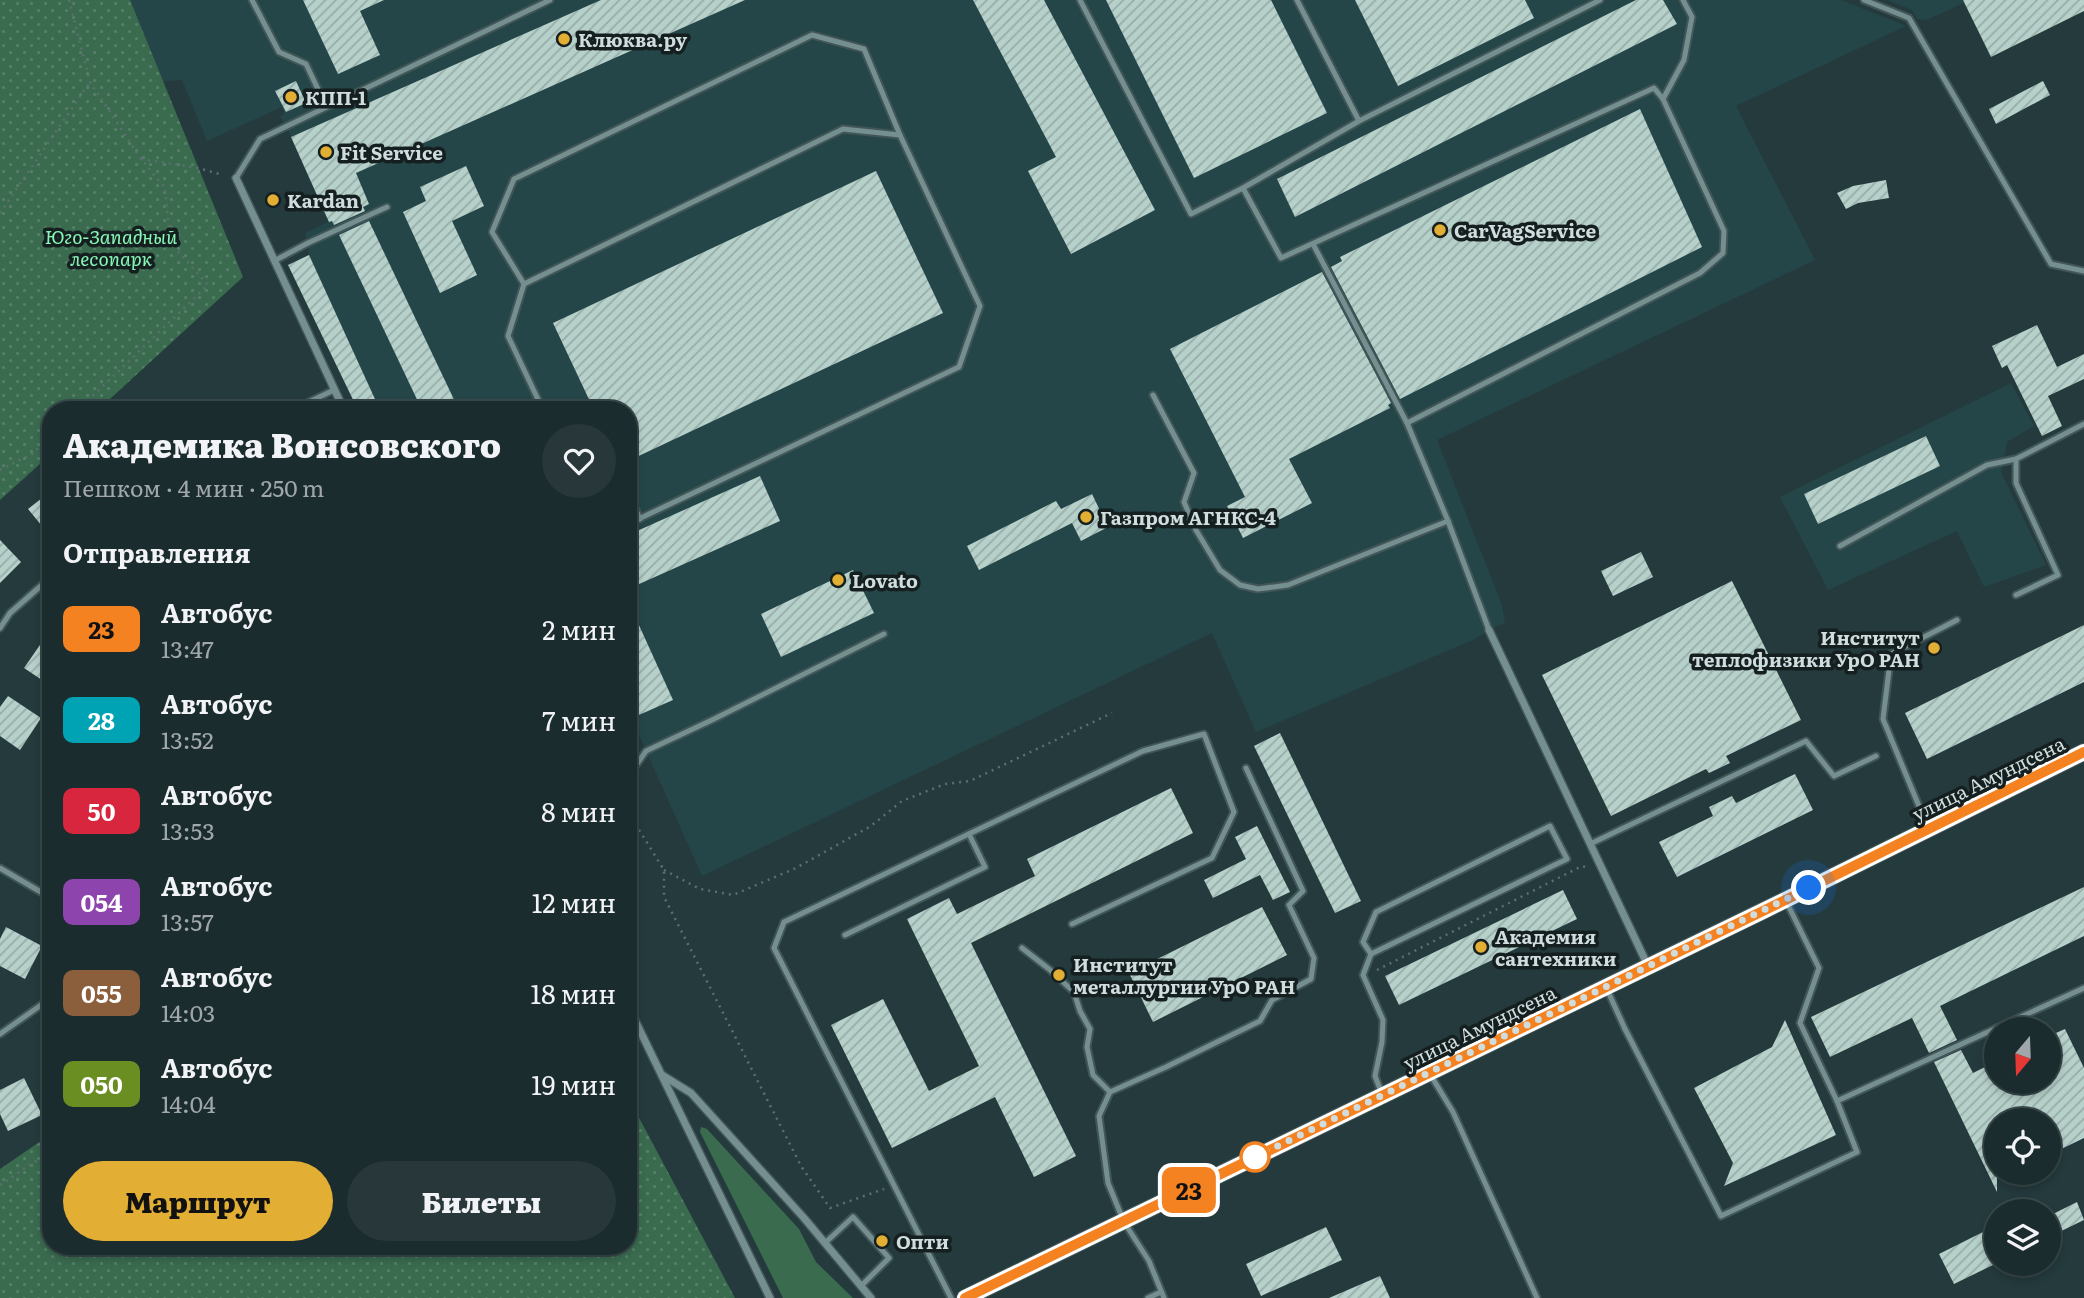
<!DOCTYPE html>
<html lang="ru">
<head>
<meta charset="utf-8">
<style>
  body { margin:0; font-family:Literata,serif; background:#28383a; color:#f1f3f6; height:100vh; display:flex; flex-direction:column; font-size:26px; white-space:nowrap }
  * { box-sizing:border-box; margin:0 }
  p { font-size:23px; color:#a0a7aa }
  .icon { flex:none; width:38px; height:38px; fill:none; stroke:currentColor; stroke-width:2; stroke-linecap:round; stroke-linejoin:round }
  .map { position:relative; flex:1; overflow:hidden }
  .sheet { position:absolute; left:42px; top:401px; width:595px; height:854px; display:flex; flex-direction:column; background:#1b2c2e; border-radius:28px; box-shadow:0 4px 10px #0003,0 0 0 2px #39484a }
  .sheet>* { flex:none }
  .badge { padding:0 14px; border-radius:10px; font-size:24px; line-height:46px }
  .needle { width:46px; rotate:199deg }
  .tools { position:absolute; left:1984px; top:1017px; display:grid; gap:14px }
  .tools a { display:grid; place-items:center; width:77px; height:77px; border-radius:50%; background:#1b2c2e; box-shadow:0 4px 10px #0003,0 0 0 2px #39484a; font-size:35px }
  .you { position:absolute; width:35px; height:35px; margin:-18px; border:5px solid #fff; border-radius:50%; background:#1a73e8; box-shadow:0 0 0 10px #1a73e833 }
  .map>.badge { position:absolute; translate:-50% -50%; box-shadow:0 0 0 4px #fff }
  h2 { padding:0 21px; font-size:26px; line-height:63px }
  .round { display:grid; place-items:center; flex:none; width:74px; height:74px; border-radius:37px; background:#28383a }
  .summary { display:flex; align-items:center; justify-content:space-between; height:119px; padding:0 21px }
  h1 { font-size:33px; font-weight:800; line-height:52px }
  .primary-button { display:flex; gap:14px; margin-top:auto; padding:14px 21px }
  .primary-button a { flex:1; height:80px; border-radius:42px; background:#e2af34; color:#111; font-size:28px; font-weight:800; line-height:80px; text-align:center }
  .primary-button a+a { background:#28383a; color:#f1f3f6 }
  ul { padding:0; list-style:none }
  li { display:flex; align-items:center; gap:21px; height:91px; padding:0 21px }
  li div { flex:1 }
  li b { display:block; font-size:26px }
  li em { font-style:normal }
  li .badge { min-width:77px; font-weight:700; text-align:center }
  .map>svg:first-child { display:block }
</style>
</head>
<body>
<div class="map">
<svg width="2084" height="1298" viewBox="0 0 2084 1298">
  <defs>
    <pattern id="park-dots" width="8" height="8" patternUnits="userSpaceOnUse" patternTransform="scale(1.75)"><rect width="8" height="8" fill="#3a6b4f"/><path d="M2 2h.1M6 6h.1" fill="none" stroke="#558068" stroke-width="1.8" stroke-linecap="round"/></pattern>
    <pattern id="building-hatch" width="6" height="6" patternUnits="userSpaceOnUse" patternTransform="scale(1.75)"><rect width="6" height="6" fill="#b6d0ca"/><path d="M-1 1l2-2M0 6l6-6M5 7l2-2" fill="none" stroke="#98aca8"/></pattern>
  </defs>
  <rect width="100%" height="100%" fill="#243a3d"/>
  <g fill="#254649">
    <polygon points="121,0 1841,0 1906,26 1736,106 1815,260 1437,440 1502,605 1505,623 1489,630 1473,640 1256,732 1212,633 702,876 628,710 628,410 358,409 288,265 309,255 308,243 305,233 328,222 287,127 280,117 284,114 282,107 207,141 182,80 152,82"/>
    <polygon points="1888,0 1970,0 1927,20 1917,19 1912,10"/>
    <polygon points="2011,383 2034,426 2007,442 2001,472 2046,565 1984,587 1957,531 1828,590 1780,497"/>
  </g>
  <polygon fill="#3a6b4f" points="701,1127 707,1129 799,1229 816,1262 853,1298 783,1298 700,1132"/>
  <g fill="url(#park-dots)">
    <polygon points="0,0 130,0 243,277 99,409 51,410 51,454 0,500"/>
    <polygon points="628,1097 735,1298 0,1298 0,1169 51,1134 51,1246 628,1246"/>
  </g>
  <g fill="url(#building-hatch)">
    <polygon points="303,0 384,0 360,11 380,55 338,74"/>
    <polygon points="601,0 745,0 356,173 369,204 363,207 365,211 334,225 332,221 329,222 291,137"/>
    <polygon points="973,0 1044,0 1155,210 1071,254 1028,171 1056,157"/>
    <polygon points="1106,0 1271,0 1327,113 1194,178"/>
    <polygon points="1355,0 1525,0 1534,18 1398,86"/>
    <polygon points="1636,0 1663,0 1677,24 1295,217 1277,179"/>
    <polygon points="1963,0 2084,0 2084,11 1991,57"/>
    <polygon points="296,81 306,103 286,112 275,91"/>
    <polygon points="2043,81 2050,95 1996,124 1989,109"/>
    <polygon points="1640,109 1702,247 1400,399 1331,267 1342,261 1340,257"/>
    <polygon points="466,166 484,206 452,221 477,275 440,293 403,212 426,201 420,187"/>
    <polygon points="876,171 943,313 628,461 628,410 594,410 553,323"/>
    <polygon points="1886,180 1889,198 1858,203 1846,209 1837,193 1853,186"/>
    <polygon points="369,221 459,410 422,410 339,235"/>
    <polygon points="309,255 380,410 358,410 288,265"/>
    <polygon points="1322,272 1391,403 1388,405 1390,408 1289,459 1312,503 1243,538 1227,506 1245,497 1170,349"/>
    <polygon points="2037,325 2057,367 2084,354 2084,379 2048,396 2062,426 2042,436 2007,365 2002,368 1992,346"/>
    <polygon points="1926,436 1940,466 1818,524 1804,494"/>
    <polygon points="760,476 780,521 628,589 628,535"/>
    <polygon points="51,491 51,537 28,509"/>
    <polygon points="1092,494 1108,527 1081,541 1072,523 979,570 967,546 1056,501 1061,509"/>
    <polygon points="0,540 21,562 0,583"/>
    <polygon points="1641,552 1653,577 1613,596 1601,571"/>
    <polygon points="853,570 874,613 781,657 761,614"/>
    <polygon points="1732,581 1801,720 1726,756 1730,763 1709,773 1706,769 1611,816 1542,675"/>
    <polygon points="628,601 673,700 632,718 628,710"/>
    <polygon points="2084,625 2084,682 1927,759 1905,713"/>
    <polygon points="51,629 51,686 24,668"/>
    <polygon points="8,696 41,718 20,750 0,736 0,707"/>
    <polygon points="1280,733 1361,901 1335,913 1254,746"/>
    <polygon points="1795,774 1813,810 1677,877 1659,842 1713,816 1709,807 1732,796 1736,803"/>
    <polygon points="1171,788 1193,833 971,943 1076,1156 1034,1177 995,1097 892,1148 831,1025 883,999 929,1091 979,1066 907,919 949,898 957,914 1035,876 1027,859"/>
    <polygon points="1257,826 1290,892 1273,900 1260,875 1213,898 1204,880 1246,859 1235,837"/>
    <polygon points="2084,887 2084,936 1940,1006 1957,1040 1929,1053 1912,1018 1830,1057 1811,1017"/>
    <polygon points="1563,890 1577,919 1399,1005 1385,976"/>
    <polygon points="1262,907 1287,955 1153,1022 1129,973"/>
    <polygon points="6,927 42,946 25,979 0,966 0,939"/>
    <polygon points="1785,1020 1836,1135 1724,1186 1733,1163 1694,1088 1772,1047"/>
    <polygon points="2065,1029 2084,1068 2084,1138 2049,1155 2049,1120 1997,1120 1997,1192 1934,1062 1961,1050 1973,1073 1997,1061 1997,1082 2049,1082 2049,1036"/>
    <polygon points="24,1078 42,1115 8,1131 0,1114 0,1090"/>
    <polygon points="2077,1202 2084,1220 2049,1237 2049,1216"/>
    <polygon points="1326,1227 1342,1260 1261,1296 1246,1264"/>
    <polygon points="1987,1230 1997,1249 1997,1263 1954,1284 1939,1254"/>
    <polygon points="1380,1276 1390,1298 1329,1298"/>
  </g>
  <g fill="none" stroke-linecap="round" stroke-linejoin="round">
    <g stroke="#425657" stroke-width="9">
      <g id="service">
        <polyline points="252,0 279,52 306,64 326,106"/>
        <polyline points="1080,0 1191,214 1243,188 1359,121 1600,0"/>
        <polyline points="1297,0 1359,121"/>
        <polyline points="1864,0 1909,18 2051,264 2084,271"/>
        <polyline points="1663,99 1684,60 1692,17 1683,0"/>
        <polyline points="236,178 260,139 550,0"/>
        <polyline points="1243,188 1281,258 1654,88 1663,99 1724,231 1723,253 1700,273 1407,423"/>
        <polyline points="1313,244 1407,423 1448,521 1489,630"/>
        <polyline points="274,261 308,243 387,207"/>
        <polyline points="524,284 492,232 514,179 812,35 864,49 900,135"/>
        <polyline points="1153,395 1194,473 1184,502 1196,530 1220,570 1240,585 1258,589 1288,585 1448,521"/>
        <polyline points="292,410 334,390"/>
        <polyline points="543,410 508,336 524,284 843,129 900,135 980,306 959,367 628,524"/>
        <polyline points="628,492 640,519"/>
        <polyline points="1840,546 1987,465 2016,459"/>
        <polyline points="2016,595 2058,575 2016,483 2016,459 2084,424"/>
        <polyline points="0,628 10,613 51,577"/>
        <polyline points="628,777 646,751 712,720 884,634"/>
        <polyline points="1928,828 1883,719 1891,654 1957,620"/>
        <polyline points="1590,844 1806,741 1834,776 1876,756"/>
        <polyline points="0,868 51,898"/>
        <polyline points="1787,903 1819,968 1800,1023 1837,1101"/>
        <polyline points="845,935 985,867 969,834"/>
        <polyline points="1022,948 1049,969 1074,992 1080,1011 1090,1029 1087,1047 1093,1075 1110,1092"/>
        <polyline points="1371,954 1363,942 1376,912 1550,826 1567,859 1371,954 1363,975 1383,1020 1382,1042 1375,1076 1382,1094"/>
        <polyline points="1606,987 1625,1029 1721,1216 1857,1152 1837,1101 2084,988"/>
        <polyline points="0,1034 51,998"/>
        <polyline points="1430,1074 1453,1112 1537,1298"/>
        <polyline points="826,1242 853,1217 889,1258 862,1285"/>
        <polyline points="951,1298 774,948 784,922 1143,751 1204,734 1234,812 1212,858 1072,924"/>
        <polyline points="1148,1298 1161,1292"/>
        <polyline points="1164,1298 1149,1261 1124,1222 1108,1183 1099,1116 1110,1092 1166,1067 1260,1021 1272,1000 1311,979 1314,958 1289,905 1303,891 1246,768"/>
      </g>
    </g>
    <g stroke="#425657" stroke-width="10">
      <g id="minor">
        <polyline points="236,178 344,410"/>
        <polyline points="1489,630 1648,966"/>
        <polyline points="628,1006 770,1298"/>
        <polyline points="662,1075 691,1093 804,1218 871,1298"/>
      </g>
    </g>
    <g stroke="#425657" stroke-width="18">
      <polyline id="secondary" points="965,1298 1785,900 2084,752"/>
    </g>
    <g stroke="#5c6f71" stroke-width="2.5" stroke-dasharray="2 5" stroke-linecap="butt">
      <polyline points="69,0 90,82 141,159 165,188 168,221 176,249 208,285 78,410"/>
      <polyline points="141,159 198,168 223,175"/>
      <polyline points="0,213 90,82"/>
      <polyline points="0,470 32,454 51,436"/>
      <polyline points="628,812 664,870 664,897 801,1166 830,1208 884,1189"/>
      <polyline points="664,870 700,889 733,895 796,868 871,826 902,801 945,784 970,781 1112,713"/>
      <polyline points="1377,970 1582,866 1588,868"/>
      <polyline points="0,1185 51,1151"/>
    </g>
    <use href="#service" stroke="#758e90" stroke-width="5"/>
    <use href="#minor" stroke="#758e90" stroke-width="7"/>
    <use href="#secondary" stroke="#758e90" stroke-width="14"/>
  </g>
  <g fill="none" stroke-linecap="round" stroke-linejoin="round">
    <g stroke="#fff" stroke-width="16">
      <polyline id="line" points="965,1298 1763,911 2084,752"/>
    </g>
    <use href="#line" stroke="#f58220" stroke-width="10"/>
    <polyline stroke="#cfddde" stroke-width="7" stroke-dasharray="0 12.6" points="1255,1157 1809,888"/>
  </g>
  <g fill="#e2af34" stroke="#151f20" stroke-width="2.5">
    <circle cx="564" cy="39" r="7"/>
    <circle cx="291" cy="97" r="7"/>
    <circle cx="326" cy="152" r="7"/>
    <circle cx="273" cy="200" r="7"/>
    <circle cx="1440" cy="230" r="7"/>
    <circle cx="1086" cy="517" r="7"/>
    <circle cx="838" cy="580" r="7"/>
    <circle cx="1934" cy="648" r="7"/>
    <circle cx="1481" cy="947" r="7"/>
    <circle cx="1059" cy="975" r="7"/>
    <circle cx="882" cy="1241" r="7"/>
  </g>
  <circle fill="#fff" stroke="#f58220" stroke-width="3.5" cx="1255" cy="1157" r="14"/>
  <g text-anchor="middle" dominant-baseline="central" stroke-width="7" stroke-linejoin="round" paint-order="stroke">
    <g font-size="19" font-weight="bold" fill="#cfddde" stroke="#151f20" text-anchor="start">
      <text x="578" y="39">Клюква.ру</text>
      <text x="305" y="97">КПП-1</text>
      <text x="340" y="152">Fit Service</text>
      <text x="287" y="200">Kardan</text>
      <text x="1454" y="230">CarVagService</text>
      <text x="1100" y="517">Газпром АГНКС-4</text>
      <text x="852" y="580">Lovato</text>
      <text x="1920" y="637" text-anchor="end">Институт<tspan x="1920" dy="22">теплофизики УрО РАН</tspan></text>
      <text x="1495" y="936">Академия<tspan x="1495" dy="22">сантехники</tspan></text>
      <text x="1073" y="964">Институт<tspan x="1073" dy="22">металлургии УрО РАН</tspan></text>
      <text x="896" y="1241">Опти</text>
    </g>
    <g font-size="19" font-style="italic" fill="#86f7b5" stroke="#151f20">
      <text x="111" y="236">Юго-Западный<tspan x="111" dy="22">лесопарк</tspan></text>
    </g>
    <g font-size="19" fill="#cfddde" stroke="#151f20">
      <text transform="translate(1988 778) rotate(-26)">улица Амундсена</text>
      <text transform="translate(1479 1027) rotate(-26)">улица Амундсена</text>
    </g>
  </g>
</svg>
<div class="tools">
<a><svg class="needle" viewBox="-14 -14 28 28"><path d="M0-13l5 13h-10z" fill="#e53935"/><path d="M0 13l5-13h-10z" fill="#a0a7aa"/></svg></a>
<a><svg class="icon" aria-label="locate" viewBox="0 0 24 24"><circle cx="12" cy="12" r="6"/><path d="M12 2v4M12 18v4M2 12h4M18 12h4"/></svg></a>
<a><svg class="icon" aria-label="layers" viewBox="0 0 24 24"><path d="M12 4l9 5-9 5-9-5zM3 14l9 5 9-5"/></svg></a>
</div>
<div class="you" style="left:1809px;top:888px"></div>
<b class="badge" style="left:1189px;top:1190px;background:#f58220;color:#111">23</b>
<section class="sheet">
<div class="summary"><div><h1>Академика Вонсовского</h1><p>Пешком · 4 мин · 250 m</p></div><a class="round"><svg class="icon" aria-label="heart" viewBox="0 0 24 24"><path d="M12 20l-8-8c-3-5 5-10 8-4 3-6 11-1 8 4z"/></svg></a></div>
<h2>Отправления</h2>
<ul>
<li><span class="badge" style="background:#f58220;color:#111">23</span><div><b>Автобус</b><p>13:47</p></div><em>2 мин</em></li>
<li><span class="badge" style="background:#00a3b4;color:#fff">28</span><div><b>Автобус</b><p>13:52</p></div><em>7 мин</em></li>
<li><span class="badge" style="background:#d7263d;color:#fff">50</span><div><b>Автобус</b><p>13:53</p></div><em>8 мин</em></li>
<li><span class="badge" style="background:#8e44ad;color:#fff">054</span><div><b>Автобус</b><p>13:57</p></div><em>12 мин</em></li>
<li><span class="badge" style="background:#8b5e3c;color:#fff">055</span><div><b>Автобус</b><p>14:03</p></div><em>18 мин</em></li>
<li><span class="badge" style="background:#6b8e23;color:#fff">050</span><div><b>Автобус</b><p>14:04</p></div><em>19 мин</em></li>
</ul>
<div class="primary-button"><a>Маршрут</a><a>Билеты</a></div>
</section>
</div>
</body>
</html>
